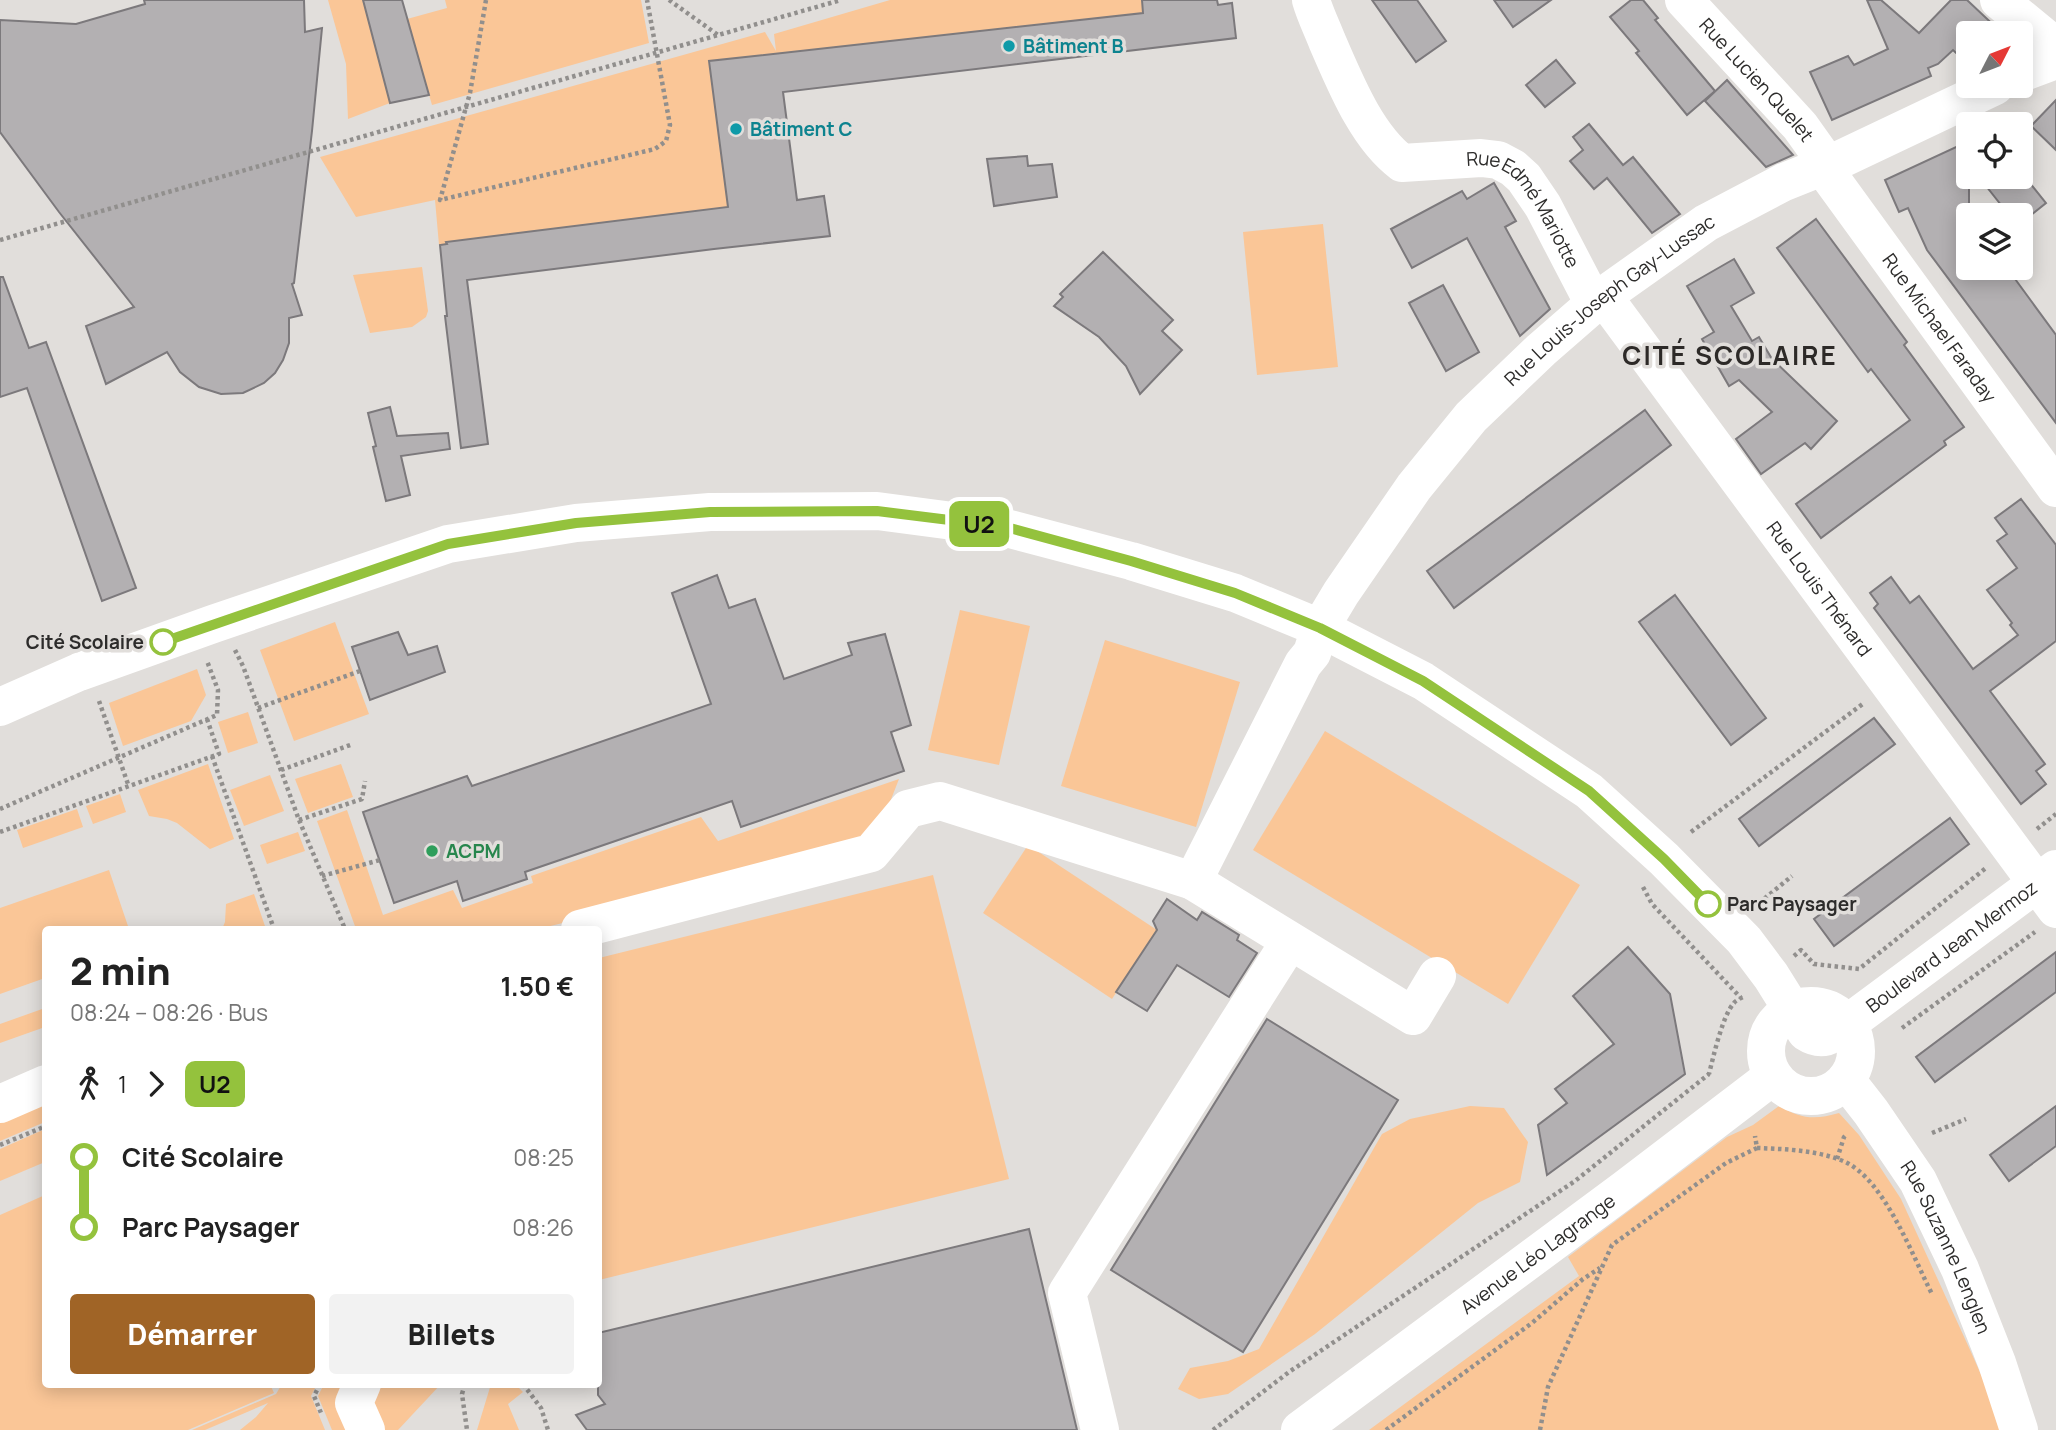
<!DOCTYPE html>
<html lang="fr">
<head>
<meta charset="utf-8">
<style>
  body { margin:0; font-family:Manrope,sans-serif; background:#f2f2f2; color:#222; height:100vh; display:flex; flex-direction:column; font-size:26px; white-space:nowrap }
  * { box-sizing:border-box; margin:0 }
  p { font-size:23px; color:#767676 }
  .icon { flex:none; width:38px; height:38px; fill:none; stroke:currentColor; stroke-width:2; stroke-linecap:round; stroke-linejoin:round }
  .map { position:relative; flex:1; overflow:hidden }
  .panel { position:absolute; left:42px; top:926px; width:560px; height:462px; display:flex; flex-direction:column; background:#fff; border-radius:7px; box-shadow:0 4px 18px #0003 }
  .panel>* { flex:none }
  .badge { padding:0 14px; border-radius:10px; font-size:24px; line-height:46px }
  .needle { width:46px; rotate:48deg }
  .tools { position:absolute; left:1956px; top:21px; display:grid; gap:14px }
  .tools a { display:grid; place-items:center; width:77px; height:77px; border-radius:7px; background:#fff; box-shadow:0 4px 18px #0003; font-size:35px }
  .map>.badge { position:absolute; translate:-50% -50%; box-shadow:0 0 0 4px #fff }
  .legs { display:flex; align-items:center; gap:10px; height:77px; padding:0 28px; font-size:23px }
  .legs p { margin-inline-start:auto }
  .headline { display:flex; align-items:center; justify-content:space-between; height:119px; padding:0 28px }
  h1 { font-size:38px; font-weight:800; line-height:52px }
  .button { display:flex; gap:14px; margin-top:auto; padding:14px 28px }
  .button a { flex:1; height:80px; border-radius:7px; background:#a06426; color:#fff; font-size:28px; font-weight:800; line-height:80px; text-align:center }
  .button a+a { background:#f2f2f2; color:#222 }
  ul { padding:0 28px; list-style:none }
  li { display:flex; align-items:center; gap:24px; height:70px; font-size:26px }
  li i { display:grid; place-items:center; width:10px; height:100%; margin:0 9px; background:currentColor }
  li i::after { content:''; width:18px; height:18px; margin:-9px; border:5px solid; border-radius:50%; background:#fff }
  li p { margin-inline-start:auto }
  li:first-child i { background:linear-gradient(#0000 50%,currentColor 0) }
  li:last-child i { background:linear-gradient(currentColor 50%,#0000 0) }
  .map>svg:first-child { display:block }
</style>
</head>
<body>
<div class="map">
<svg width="2056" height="1430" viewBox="0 0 2056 1430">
  <rect width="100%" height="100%" fill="#e1dedb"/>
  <g fill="#fac697">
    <polygon points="328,0 363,0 390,103 348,119 346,64"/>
    <polygon points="445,0 641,0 649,43 432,105 407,19 447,8"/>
    <polygon points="890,0 1142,0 1143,13 709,61 728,207 447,242 447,244 439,245 435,200 356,217 320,157 765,32 776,51 774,34"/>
    <polygon points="1323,224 1338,367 1257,375 1243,232"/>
    <polygon points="422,267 428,311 426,317 412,327 370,333 353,275"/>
    <polygon points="960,610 1030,626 999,765 928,750"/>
    <polygon points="335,622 369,714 294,741 260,650"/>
    <polygon points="1105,640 1240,682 1196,827 1061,786"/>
    <polygon points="197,669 206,695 191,721 123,746 109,703"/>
    <polygon points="248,712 258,743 228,753 218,722"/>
    <polygon points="1325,731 1580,885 1508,1004 1253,850"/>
    <polygon points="208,764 234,839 210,849 177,823 167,819 149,816 138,790"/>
    <polygon points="341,764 353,797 308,813 295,779"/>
    <polygon points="270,775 284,811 244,826 230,790"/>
    <polygon points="899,779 872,848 538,929 356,929 317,821 347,810 383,915 453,890 462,908 533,883 531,876 701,817 718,841"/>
    <polygon points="120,794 126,812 93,824 86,806"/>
    <polygon points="77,809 83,827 23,848 17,830"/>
    <polygon points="298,832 305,851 267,864 260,845"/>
    <polygon points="1028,845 1157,930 1112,999 983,913"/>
    <polygon points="109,870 129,929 46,929 45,978 0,994 0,908"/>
    <polygon points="933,875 1009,1179 599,1280 599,958"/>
    <polygon points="254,894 266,929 222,929 225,922 226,904"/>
    <polygon points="45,1008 45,1027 0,1043 0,1024"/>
    <polygon points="45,1095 45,1122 0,1141 0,1115"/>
    <polygon points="1470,1106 1504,1108 1528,1142 1520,1182 1478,1203 1315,1334 1228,1394 1199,1399 1178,1389 1190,1368 1228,1361 1259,1349 1382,1134 1410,1119"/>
    <path d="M1779 1106C1801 1119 1815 1120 1839 1113L1859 1135 1901 1199 1971 1352 1998 1413 2002 1430H1369L1579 1276 1568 1257 1727 1137 1753 1125Z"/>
    <polygon points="45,1129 45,1162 0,1181 0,1149"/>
    <polygon points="45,1195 46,1384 270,1384 274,1393 188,1430 0,1430 0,1215"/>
    <polygon points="282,1384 317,1384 311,1396 325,1430 240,1430 256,1417 268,1403 205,1430 192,1430 276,1394"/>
    <polygon points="324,1384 351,1384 354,1430 332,1430 318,1396"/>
    <polygon points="373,1384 441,1384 398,1430 372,1430"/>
    <polygon points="491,1384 515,1384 523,1392 508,1404 519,1430 477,1430"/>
  </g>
  <g fill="#b3b0b2" stroke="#7c797c" stroke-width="2">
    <polygon points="144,0 304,0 305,32 322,28 312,131 294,283 292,284 302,315 289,318 289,343 283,360 275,373 264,383 243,393 221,394 199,387 180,372 167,352 106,384 86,326 134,307 59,212 0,132 0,20 76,24 145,4"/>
    <polygon points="363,0 402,0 429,95 390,103"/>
    <polygon points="1142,0 1217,0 1218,5 1232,3 1236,38 783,92 797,200 824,196 830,236 714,249 467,280 488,444 461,448 445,316 447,316 440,245 447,244 446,242 728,207 709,61 1143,13"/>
    <polygon points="1372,0 1417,0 1446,41 1416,62"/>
    <polygon points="1494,0 1551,0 1513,27"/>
    <polygon points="1631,0 1643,0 1658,18 1655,20 1715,91 1687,115 1636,53 1639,51 1610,17"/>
    <polygon points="1867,0 1881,0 1919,33 1951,0 1967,0 2002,33 1969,33 1969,65 1953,50 1938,64 1928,68 1931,76 1832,120 1810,72 1848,56 1854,65 1888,49"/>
    <polygon points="1556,60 1575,83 1545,107 1526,85"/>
    <polygon points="1727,80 1793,155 1766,167 1705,101"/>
    <polygon points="2056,100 2056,150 2031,126"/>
    <polygon points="1589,124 1623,165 1633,157 1680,214 1652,233 1607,178 1594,189 1570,161 1583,150 1573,137"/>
    <polygon points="1969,141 1969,268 2007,268 2056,335 2056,423 1927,250 1908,208 1899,212 1885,180"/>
    <polygon points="1027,156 1028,166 1052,164 1057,197 994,206 987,159"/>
    <polygon points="1979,177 2025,177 2046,203 2031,215 2009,215"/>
    <polygon points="1494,183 1516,221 1505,227 1550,309 1520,336 1467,238 1412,268 1391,229 1462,191 1467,199"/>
    <polygon points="1816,219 1907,342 1904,345 1964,427 1944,441 1946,445 1821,538 1796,504 1910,420 1871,369 1868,372 1777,248"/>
    <polygon points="1103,252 1173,320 1162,331 1182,350 1140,394 1126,366 1099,337 1054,306 1063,297 1060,294"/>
    <polygon points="1734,259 1754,293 1731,306 1752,341 1759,337 1772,359 1837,421 1811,449 1805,443 1761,474 1736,439 1772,412 1739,380 1729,386 1702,339 1714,332 1687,286"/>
    <polygon points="0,277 3,277 29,348 46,342 136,588 102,601 27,388 0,397"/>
    <polygon points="1443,285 1479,352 1446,371 1409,303"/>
    <polygon points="390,407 397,436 448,433 450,449 401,456 410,495 386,501 373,447 376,446 368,413"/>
    <polygon points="1645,410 1671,445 1454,608 1427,571"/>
    <polygon points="2021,499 2056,545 2056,641 1990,691 2045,764 2036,771 2046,784 2021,804 1874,608 1878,604 1870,593 1891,577 1910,603 1919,596 1973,669 2018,635 2010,625 2012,623 1987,590 2017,568 1997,541 2007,534 1995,518"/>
    <polygon points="717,575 729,608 755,599 784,679 852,655 848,643 885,634 911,725 891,732 904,771 741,827 732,801 525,872 527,879 463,901 457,881 394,903 363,812 467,776 472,786 711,704 672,593"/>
    <polygon points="1675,595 1766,718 1731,745 1639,622"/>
    <polygon points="398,632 408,655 437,646 445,672 370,700 352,647"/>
    <polygon points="1874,718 1895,744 1759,846 1739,819"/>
    <polygon points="1950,818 1969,844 1834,946 1814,919"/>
    <polygon points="1167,899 1197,920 1202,912 1239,935 1237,940 1257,953 1229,997 1177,965 1147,1011 1116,992 1157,930 1153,921"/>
    <polygon points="1628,947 1670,994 1685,1074 1547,1175 1538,1125 1567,1103 1555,1089 1614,1044 1573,996"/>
    <polygon points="2056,952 2056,992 1935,1082 1916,1057"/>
    <polygon points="1267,1019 1398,1100 1243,1352 1111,1270"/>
    <polygon points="2056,1106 2056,1146 2009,1181 1990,1155"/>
    <polygon points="1029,1229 1077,1430 587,1430 576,1415 605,1404 598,1395 598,1333"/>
  </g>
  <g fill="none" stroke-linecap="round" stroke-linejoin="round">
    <g stroke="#918f8d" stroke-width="4.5" stroke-dasharray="3.5 3.5" stroke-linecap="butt">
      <polyline points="486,0 470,93 440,200 655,149 666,141 670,125 647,0"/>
      <polyline points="669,0 718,35"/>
      <polyline points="0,240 841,0"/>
      <polyline points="235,650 243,666 299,820 345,929"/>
      <polyline points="99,701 129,787"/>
      <polyline points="258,708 360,671"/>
      <polyline points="212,756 274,929"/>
      <polyline points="281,770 353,744"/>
      <polyline points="0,809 217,715 218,690 207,661"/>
      <polyline points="299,820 362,799 365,781"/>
      <polyline points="2037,829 2056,814"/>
      <polyline points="0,832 219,754 207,719"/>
      <polyline points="1691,832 1864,703"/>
      <polyline points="322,876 380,860"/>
      <polyline points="1643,887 1652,904 1741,998"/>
      <polyline points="1759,903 1792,876"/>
      <polyline points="1794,956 1801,950 1814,964 1859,969 1986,868"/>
      <polyline points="1902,1028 2035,932"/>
      <path d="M1710 1075 1709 1074C1713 1058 1723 1014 1734 1003 1735 1001 1741 998 1743 997"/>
      <polyline points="1932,1133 1966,1119"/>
      <polyline points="0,1145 46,1126"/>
      <path d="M1757 1148C1785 1149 1816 1150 1843 1161 1884 1178 1912 1255 1932 1294"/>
      <polyline points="1837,1159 1844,1137 1847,1134"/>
      <polyline points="320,1384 314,1396 321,1413"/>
      <polyline points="465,1384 462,1394 467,1430"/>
      <polyline points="523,1384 541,1408 548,1430"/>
      <polyline points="1213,1430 1289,1372 1575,1181 1709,1074"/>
      <polyline points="1386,1430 1532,1323 1583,1279 1600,1268"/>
      <polyline points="1540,1430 1548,1387 1612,1245 1726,1163 1757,1148 1755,1136"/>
    </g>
    <g stroke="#fff" stroke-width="38">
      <path id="s1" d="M1311 0C1315 14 1322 28 1327 41 1345 82 1366 136 1402 163L1481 158 1498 160 1513 168 1524 178 1543 206 1594 304"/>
      <path id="s2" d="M1684 0 1800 126 1827 164"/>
      <polyline points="1999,0 2056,47"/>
      <polyline points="2021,73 2056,60"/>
      <path id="s3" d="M1822 166 2056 488"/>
      <path id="s4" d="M1603 296 2056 909"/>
      <path d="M0 707 79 672 213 624 448 544 576 523 710 512 877 511 1006 528 1131 561 1235 593 1320 628 1423 681 1589 791 1664 859 1744 940 1771 976 1806 1032C1823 1043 1832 1035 1847 1024"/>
      <polyline points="1193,881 1413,1016 1437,976"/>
      <path id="s5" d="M580 929 871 853 908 809 940 801 1193 881 1303 664 1312 653 1320 628 1341 593 1414 487 1471 417 1541 350 1603 296 1706 223 1784 182 1839 160 1995 86"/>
      <path id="s6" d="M1846 1080 1871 1112 1918 1181 1960 1269 1997 1363 2019 1430"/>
      <polyline points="0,1104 46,1084"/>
      <polyline points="362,1384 354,1403 366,1430"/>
      <polyline points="1100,1430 1067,1293 1290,941"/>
    </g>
    <g stroke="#fff" stroke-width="38">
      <circle cx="1811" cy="1051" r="45"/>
      <path id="s7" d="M1847 1024 2056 869"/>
      <path id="s8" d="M1300 1430 1625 1189 1773 1076"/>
    </g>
  </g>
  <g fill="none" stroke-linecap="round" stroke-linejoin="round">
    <g stroke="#fff" stroke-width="16">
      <polyline id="line-1" points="163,642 448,544 576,523 710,512 877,511 1006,527 1131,561 1235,593 1320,628 1423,681 1589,791 1664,859 1708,904"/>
    </g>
    <use href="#line-1" stroke="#94c23d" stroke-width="10"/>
  </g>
  <g fill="#0f9aa8" stroke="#e1dedb" stroke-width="2.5">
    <circle cx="1009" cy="46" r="7"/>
    <circle cx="736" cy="129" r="7"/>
  </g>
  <g fill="#fff" stroke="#94c23d" stroke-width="3.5">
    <circle cx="163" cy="642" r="12"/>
    <circle cx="1708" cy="904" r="12"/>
  </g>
  <circle fill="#2e9e5b" stroke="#e1dedb" stroke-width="2.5" cx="432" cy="851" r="7"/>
  <g text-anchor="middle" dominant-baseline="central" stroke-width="7" stroke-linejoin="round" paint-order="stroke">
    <g font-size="19" font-weight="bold" fill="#0d838f" stroke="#e1dedb" text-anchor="start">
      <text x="1023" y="46">Bâtiment B</text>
      <text x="750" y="129">Bâtiment C</text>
    </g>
    <g font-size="19" fill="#2d2c2b" stroke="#e1dedb">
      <text stroke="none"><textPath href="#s2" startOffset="108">Rue Lucien Quelet</textPath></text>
      <text stroke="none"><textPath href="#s1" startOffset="336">Rue Edmé Mariotte</textPath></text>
      <text stroke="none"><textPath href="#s5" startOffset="1382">Rue Louis-Joseph Gay-Lussac</textPath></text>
      <text stroke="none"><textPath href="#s3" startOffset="200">Rue Michael Faraday</textPath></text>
      <text stroke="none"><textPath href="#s4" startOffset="364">Rue Louis Thénard</textPath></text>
      <text stroke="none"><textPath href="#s7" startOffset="130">Boulevard Jean Mermoz</textPath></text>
      <text stroke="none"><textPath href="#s6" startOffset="196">Rue Suzanne Lenglen</textPath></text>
      <text stroke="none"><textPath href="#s8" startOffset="296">Avenue Léo Lagrange</textPath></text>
    </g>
    <g font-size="19" font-weight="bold" fill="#2d2c2b" stroke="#e1dedb" text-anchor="end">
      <text x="144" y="642">Cité Scolaire</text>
      <text x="1727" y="904" text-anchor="start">Parc Paysager</text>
    </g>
    <g font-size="19" font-weight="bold" fill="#27864d" stroke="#e1dedb" text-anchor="start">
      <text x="446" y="851">ACPM</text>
    </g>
    <g font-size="26" font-weight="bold" letter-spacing="2" fill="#2d2a28" stroke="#e1dedb">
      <text x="1730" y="355">CITÉ SCOLAIRE</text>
    </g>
  </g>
</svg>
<div class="tools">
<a><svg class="needle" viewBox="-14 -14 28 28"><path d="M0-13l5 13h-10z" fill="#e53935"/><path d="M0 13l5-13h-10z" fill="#767676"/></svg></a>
<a><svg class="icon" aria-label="locate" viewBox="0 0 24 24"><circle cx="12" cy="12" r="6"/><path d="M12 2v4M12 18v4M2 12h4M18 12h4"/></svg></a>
<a><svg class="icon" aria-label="layers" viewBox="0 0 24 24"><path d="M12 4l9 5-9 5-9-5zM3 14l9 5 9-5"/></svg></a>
</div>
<b class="badge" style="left:979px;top:524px;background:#94c23d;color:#111">U2</b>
<section class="panel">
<div class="headline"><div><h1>2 min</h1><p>08:24 – 08:26 · Bus</p></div><b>1.50 €</b></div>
<div class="legs"><svg class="icon" aria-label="walk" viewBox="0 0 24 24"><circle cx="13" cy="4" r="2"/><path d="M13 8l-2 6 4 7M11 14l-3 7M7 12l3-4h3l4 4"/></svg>1<svg class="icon" aria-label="forward" viewBox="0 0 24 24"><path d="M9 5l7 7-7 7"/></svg><b class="badge" style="background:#94c23d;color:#111">U2</b></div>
<ul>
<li><i style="color:#94c23d"></i><b>Cité Scolaire</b><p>08:25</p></li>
<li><i style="color:#94c23d"></i><b>Parc Paysager</b><p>08:26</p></li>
</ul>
<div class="button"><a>Démarrer</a><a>Billets</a></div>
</section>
</div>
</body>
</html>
